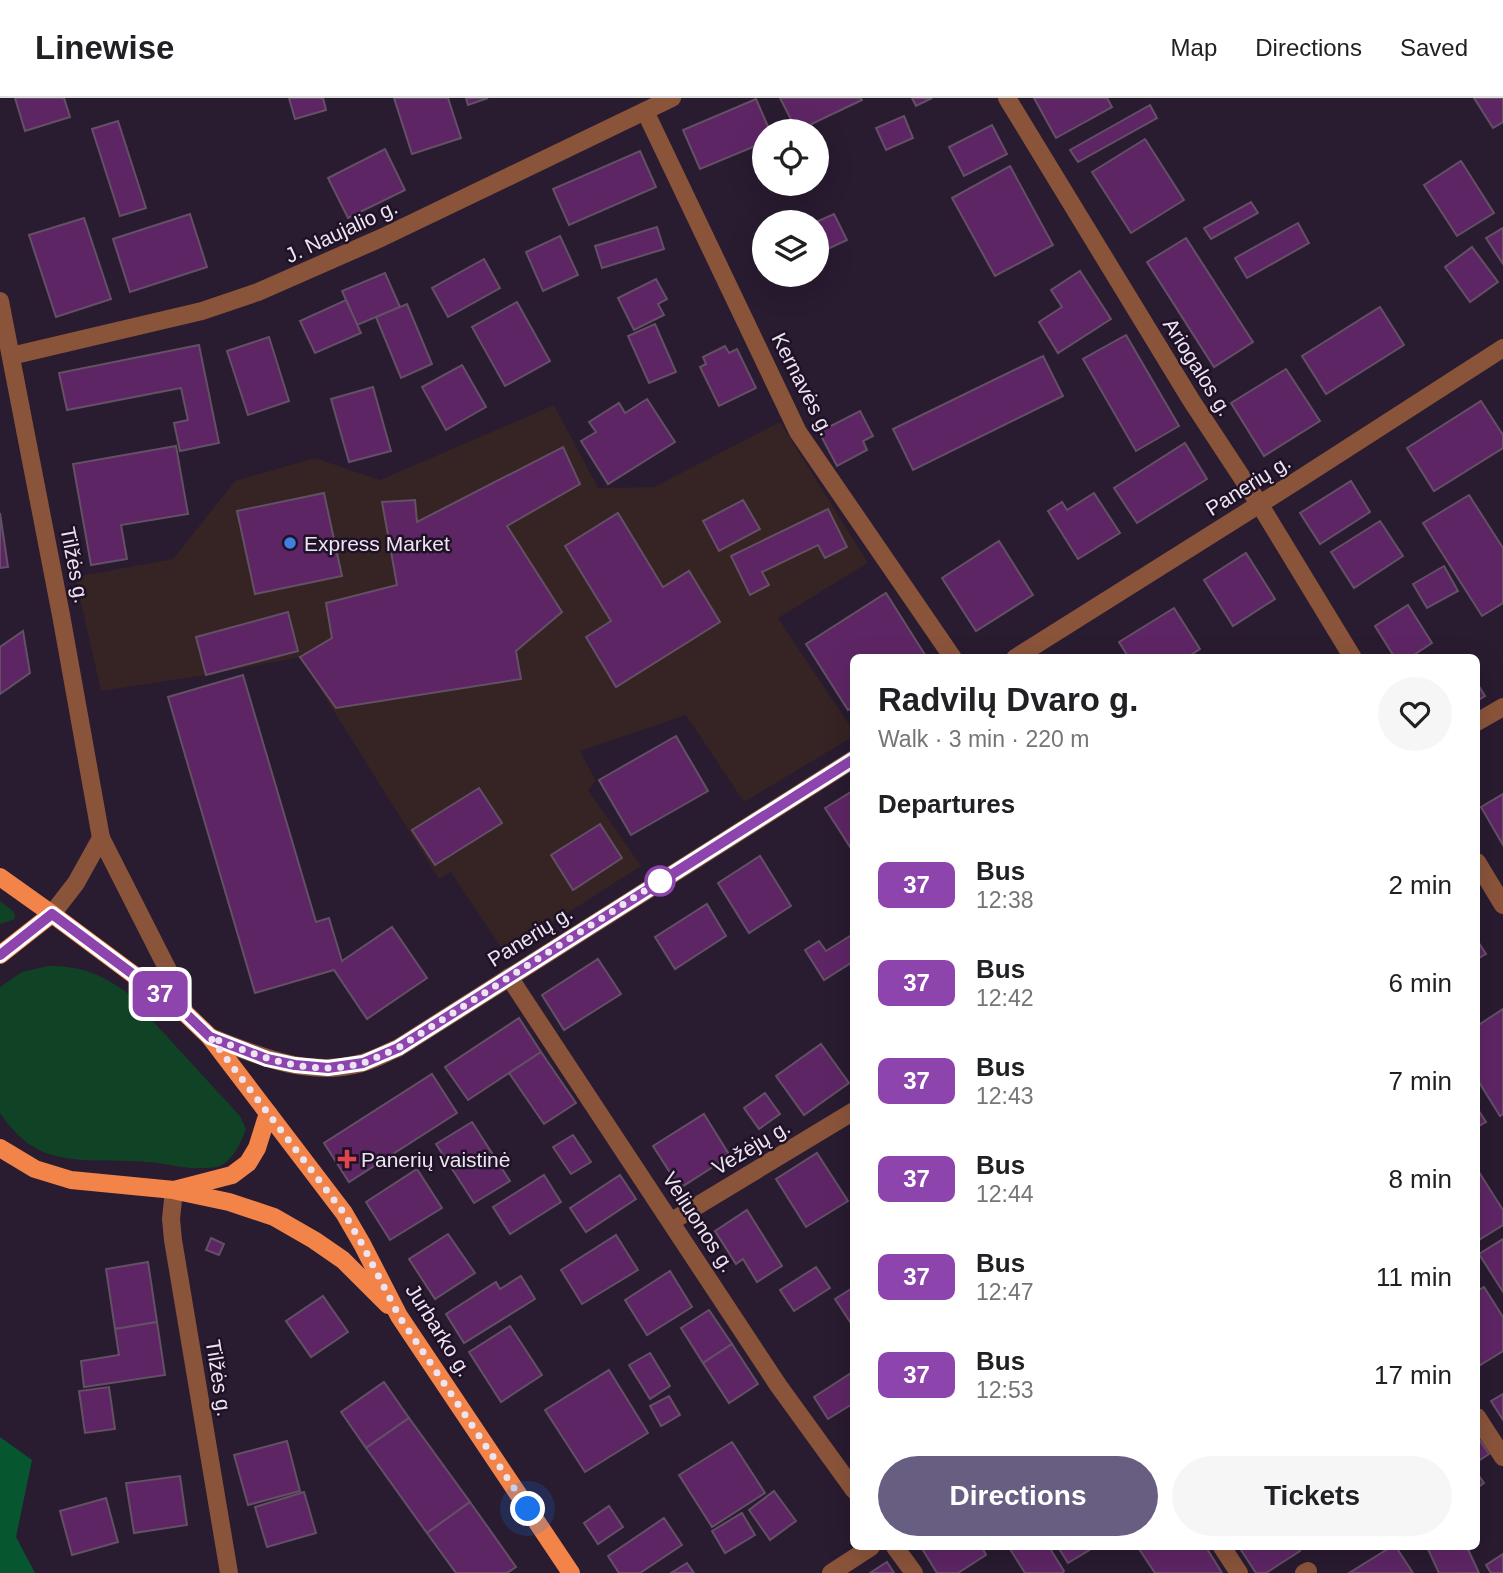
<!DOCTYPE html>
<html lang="en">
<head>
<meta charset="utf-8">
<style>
  body { margin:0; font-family:Helvetica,sans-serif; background:#f6f6f6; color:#202124; height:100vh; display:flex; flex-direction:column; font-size:26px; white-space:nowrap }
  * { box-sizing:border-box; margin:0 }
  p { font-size:23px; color:#757577 }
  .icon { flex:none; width:38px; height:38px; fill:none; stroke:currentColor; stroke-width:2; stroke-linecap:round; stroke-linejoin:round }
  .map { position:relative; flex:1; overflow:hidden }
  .details { position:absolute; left:850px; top:556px; width:630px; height:896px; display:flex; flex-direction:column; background:#fff; border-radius:10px; box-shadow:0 7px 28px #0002 }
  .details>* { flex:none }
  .badge { padding:0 14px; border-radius:10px; font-size:24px; line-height:46px }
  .buttons { position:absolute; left:752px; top:21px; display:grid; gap:14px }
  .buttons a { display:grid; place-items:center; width:77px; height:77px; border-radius:50%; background:#fff; box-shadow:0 7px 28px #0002; font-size:35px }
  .you { position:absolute; width:35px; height:35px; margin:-18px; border:5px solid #fff; border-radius:50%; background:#1a73e8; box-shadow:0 0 0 10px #1a73e833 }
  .map>.badge { position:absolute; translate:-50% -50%; box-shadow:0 0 0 4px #fff }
  h2 { padding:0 28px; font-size:26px; line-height:63px }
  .round { display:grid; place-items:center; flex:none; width:74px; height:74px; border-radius:37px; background:#f6f6f6 }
  .summary { display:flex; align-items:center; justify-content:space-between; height:119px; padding:0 28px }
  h1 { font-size:33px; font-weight:800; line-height:52px }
  .button { display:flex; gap:14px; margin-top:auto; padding:14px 28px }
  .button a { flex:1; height:80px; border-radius:42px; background:#685e82; color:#fff; font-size:28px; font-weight:800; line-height:80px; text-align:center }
  .button a+a { background:#f6f6f6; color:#202124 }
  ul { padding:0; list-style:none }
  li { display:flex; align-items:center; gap:21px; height:98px; padding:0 28px }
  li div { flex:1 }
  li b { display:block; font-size:26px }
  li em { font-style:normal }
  li .badge { min-width:77px; font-weight:700; text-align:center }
  header { display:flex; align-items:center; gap:42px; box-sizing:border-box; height:98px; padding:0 35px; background:#fff; border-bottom:2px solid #e0e0e0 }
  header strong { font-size:33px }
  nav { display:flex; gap:38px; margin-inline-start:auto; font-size:24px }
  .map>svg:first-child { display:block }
</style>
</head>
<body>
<header>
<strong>Linewise</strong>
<nav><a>Map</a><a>Directions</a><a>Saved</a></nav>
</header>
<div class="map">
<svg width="1503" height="1475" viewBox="0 0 1503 1475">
  <rect width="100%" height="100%" fill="#291b30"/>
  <polygon fill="#362323" points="554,307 598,390 654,389 780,324 868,465 778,520 854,634 854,638 744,704 686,617 580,653 596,683 588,692 641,768 505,855 451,774 439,781 300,559 206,577 101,593 75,479 173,461 235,383 315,360 380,382"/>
  <g fill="#104226">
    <polygon points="0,803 14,814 15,821 0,826"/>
    <path d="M48 868C81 868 98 875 125 893L240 1018 246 1031C241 1044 235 1059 222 1067 217 1070 207 1070 201 1070 183 1071 165 1065 147 1064 114 1061 81 1066 49 1056 29 1050 12 1033 0 1015V889L22 874Z"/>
  </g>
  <polygon fill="#06572f" points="0,1339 32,1362 16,1439 35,1475 0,1475"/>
  <g fill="#5e2565" stroke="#635065" stroke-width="2">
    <polygon points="15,0 64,0 70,19 25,33"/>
    <polygon points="289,0 323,0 326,12 295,21"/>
    <polygon points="394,0 448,0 461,40 412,56"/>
    <polygon points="466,0 488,0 468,7"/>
    <polygon points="780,0 861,0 862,2 797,33"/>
    <polygon points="912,0 932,0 916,8"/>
    <polygon points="1034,0 1107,0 1112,9 1056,40"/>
    <polygon points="1474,0 1503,0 1503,24 1493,30"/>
    <polygon points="756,1 770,33 765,33 765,44 700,71 683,32"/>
    <polygon points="1150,7 1157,20 1078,64 1070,52"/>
    <polygon points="904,18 913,40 886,52 876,30"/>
    <polygon points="118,23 146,110 120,118 92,31"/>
    <polygon points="992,27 1007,56 964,78 949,49"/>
    <polygon points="1145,41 1184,102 1131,135 1092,74"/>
    <polygon points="385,51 405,92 348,120 328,80"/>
    <polygon points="640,53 656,89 569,127 553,91"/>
    <polygon points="1461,63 1494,115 1457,138 1424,87"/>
    <polygon points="1010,68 1053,147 995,178 952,100"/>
    <polygon points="1251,104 1258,115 1211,141 1204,130"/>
    <polygon points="190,116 207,169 130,194 113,141"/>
    <polygon points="834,116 847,142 817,156 816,124"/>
    <polygon points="84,120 111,201 56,219 29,137"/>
    <polygon points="1298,125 1309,145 1247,180 1235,160"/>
    <polygon points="657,129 664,151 602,170 595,148"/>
    <polygon points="1503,130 1503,166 1486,140"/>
    <polygon points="560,138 578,177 543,193 526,154"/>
    <polygon points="1186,140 1253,244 1214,269 1147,164"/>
    <polygon points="1472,149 1498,184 1470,204 1445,169"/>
    <polygon points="484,161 500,190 448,219 432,190"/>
    <polygon points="1080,173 1111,221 1058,255 1039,224 1062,209 1051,192"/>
    <polygon points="385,175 400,209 357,227 342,193"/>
    <polygon points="656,181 667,201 658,206 664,217 634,232 618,200"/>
    <polygon points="346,202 361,235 315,255 300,223"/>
    <polygon points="517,204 550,263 505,288 472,229"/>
    <polygon points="407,206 432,266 401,280 376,219"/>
    <polygon points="1380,209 1404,247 1326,296 1302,258"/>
    <polygon points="655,226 676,274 649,285 628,238"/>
    <polygon points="1126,237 1179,328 1136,353 1083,261"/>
    <polygon points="269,239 289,303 248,317 227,253"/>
    <polygon points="199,247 219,345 180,353 174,325 188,322 181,290 67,312 59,275"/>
    <polygon points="725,248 729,255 737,251 756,290 719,308 700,269 706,266 703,259"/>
    <polygon points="1043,258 1063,298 913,372 893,331"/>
    <polygon points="462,267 486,309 446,332 422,289"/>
    <polygon points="1286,271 1320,323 1264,358 1231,305"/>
    <polygon points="373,289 391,353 349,364 331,301"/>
    <polygon points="647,301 675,344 608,386 581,343 596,334 589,324 619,305 625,315"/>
    <polygon points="1481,303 1503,337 1503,350 1434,393 1407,350"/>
    <polygon points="860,313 873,338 863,343 867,352 837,368 819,334"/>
    <polygon points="1185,345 1207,381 1137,425 1114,390"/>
    <polygon points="176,348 188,416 121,427 127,461 91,467 73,366"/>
    <polygon points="563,349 580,386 507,428 562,514 516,553 521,581 336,610 300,559 332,540 326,505 397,487 382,404 415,402 417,424"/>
    <polygon points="1351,383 1370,414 1320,446 1300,415"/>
    <polygon points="324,395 342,478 255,496 237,413"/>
    <polygon points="1094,395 1120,435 1078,461 1048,413 1062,404 1067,412"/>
    <polygon points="1469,397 1503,450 1503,505 1482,518 1423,425"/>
    <polygon points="743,402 760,431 719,453 703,423"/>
    <polygon points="828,411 847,449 825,460 818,447 762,474 769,487 750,497 731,458"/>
    <polygon points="0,415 8,469 0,470"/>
    <polygon points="618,415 663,489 689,473 720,524 616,589 586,539 611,523 565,448"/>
    <polygon points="1380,423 1403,458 1354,490 1331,454"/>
    <polygon points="999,443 1033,497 976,533 942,480"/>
    <polygon points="1246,455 1275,501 1233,528 1204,482"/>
    <polygon points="1444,468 1458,493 1427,510 1413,486"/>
    <polygon points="886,495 927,560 854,560 854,608 848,612 806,546"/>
    <polygon points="1408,507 1432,545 1409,560 1395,560 1375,528"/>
    <polygon points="1174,510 1200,551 1186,560 1129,560 1119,544"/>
    <polygon points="288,514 298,553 206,577 196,539"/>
    <polygon points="23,533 30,575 0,596 0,549"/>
    <polygon points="243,577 316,824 329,820 342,863 392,829 427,880 367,921 334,872 255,895 168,599"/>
    <polygon points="1477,585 1485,598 1477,603"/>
    <polygon points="676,638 708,693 631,737 599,682"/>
    <polygon points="479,690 502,725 435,767 412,732"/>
    <polygon points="854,692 854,755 825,710"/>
    <polygon points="1503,696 1503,747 1481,709"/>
    <polygon points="600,726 622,760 573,792 551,757"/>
    <polygon points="760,758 791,808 749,835 718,785"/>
    <polygon points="707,806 726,838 675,871 655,839"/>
    <polygon points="850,838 854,844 854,863 824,882 805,852 819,843 826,853"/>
    <polygon points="1477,842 1486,856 1477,861"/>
    <polygon points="598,861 621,896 564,932 542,897"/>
    <polygon points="1503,911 1503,1016 1500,1018 1477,981 1477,928"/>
    <polygon points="519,920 541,954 468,1002 445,969"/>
    <polygon points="821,946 849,985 804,1017 776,978"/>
    <polygon points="541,954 576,1005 544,1026 509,975"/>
    <polygon points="432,976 457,1015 349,1084 324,1045"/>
    <polygon points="765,995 780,1016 759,1031 744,1010"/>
    <polygon points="1477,1010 1486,1024 1477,1029"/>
    <polygon points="704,1016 730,1058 680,1090 653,1048"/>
    <polygon points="472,1024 510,1083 474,1105 436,1046"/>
    <polygon points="573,1037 591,1064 571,1076 553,1049"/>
    <polygon points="817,1055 848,1103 806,1129 776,1081"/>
    <polygon points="417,1071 442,1110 390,1142 366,1104"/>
    <polygon points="1477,1071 1503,1112 1503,1127 1479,1142 1477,1139"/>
    <polygon points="544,1077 561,1104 510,1136 493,1109"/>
    <polygon points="620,1077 636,1101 586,1134 570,1110"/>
    <polygon points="747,1112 782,1168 757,1184 743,1161 736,1166 715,1133"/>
    <polygon points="448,1136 475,1175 435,1201 409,1161"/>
    <polygon points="616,1137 638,1172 582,1206 561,1172"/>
    <polygon points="211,1140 224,1146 219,1157 206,1152"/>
    <polygon points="1503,1141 1503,1194 1479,1156"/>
    <polygon points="148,1164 157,1224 115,1231 106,1171"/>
    <polygon points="816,1169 830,1190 794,1213 780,1192"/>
    <polygon points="670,1173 692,1209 647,1237 625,1202"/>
    <polygon points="521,1178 535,1201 464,1245 446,1216 496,1184 500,1191"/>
    <polygon points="854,1189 854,1230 835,1201"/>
    <polygon points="1484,1189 1503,1219 1503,1253 1477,1269 1477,1193"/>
    <polygon points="323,1198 348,1234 311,1259 286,1223"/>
    <polygon points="709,1212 732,1246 703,1265 681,1230"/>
    <polygon points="157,1224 165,1277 84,1289 81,1263 119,1257 115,1231"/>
    <polygon points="510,1228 542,1277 501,1304 469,1254"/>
    <polygon points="732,1246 758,1286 729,1305 703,1265"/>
    <polygon points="650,1255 670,1288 650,1301 629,1267"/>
    <polygon points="609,1272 648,1335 585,1374 545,1312"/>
    <polygon points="854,1273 854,1305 828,1321 814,1299"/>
    <polygon points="384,1284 409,1320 366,1350 341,1314"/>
    <polygon points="109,1289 115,1331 85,1335 79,1293"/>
    <polygon points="1503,1296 1503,1322 1491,1303"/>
    <polygon points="669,1298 680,1317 661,1328 650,1308"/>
    <polygon points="409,1320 470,1404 427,1435 366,1350"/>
    <polygon points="1477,1338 1489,1356 1477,1364"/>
    <polygon points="287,1343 300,1393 248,1407 234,1357"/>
    <polygon points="732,1344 765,1395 712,1429 679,1377"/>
    <polygon points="1477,1375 1484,1385 1477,1390"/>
    <polygon points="180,1378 187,1427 134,1435 126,1385"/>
    <polygon points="774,1393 796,1423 770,1442 749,1412"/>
    <polygon points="304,1394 316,1435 267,1449 255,1409"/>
    <polygon points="106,1400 118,1444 72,1457 60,1413"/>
    <polygon points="470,1404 516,1469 507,1475 456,1475 427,1435"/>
    <polygon points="609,1408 623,1429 598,1446 584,1425"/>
    <polygon points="742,1415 755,1437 725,1455 712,1433"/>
    <polygon points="664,1420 682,1447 640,1475 619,1475 608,1458"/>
    <polygon points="921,1449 982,1449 986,1457 958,1475 937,1475"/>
    <polygon points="1014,1449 1049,1449 1064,1473 1062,1475 1025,1475 1010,1451"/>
    <polygon points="1058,1449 1090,1449 1091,1451 1068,1465"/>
    <polygon points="1143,1449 1206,1449 1222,1475 1155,1475 1139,1451"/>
    <polygon points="1239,1449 1297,1449 1300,1453 1266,1475 1256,1475"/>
    <polygon points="1391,1449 1396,1449 1413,1475 1349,1475"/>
    <polygon points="1427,1449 1467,1449 1479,1475 1439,1475"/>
    <polygon points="1503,1456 1503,1475 1491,1475 1486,1467"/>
    <polygon points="887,1464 894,1475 870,1475"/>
    <polygon points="687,1465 694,1475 671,1475"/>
  </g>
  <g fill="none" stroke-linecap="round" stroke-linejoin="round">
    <g stroke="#8a543a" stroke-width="18">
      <polyline points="1007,0 1191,302 1260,407 1353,560"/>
      <polyline points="645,13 798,334 953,560"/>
      <polyline points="0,203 61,517 101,740 170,876 185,915"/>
      <polyline points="11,258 202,213 258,194 381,140 672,0"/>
      <polyline points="1015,560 1298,382 1503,250"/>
      <polyline points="1477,624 1503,609"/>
      <polyline points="1477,764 1503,807"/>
      <polyline points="52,816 76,785 101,740"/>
      <polyline points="509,879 778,1287 854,1392"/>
      <path d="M210 939C259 958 308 980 362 965 374 962 386 955 398 950L854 661"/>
      <polyline points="174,1092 171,1121 173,1142 229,1475"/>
      <polyline points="672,1123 854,1013"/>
      <polyline points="1477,1319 1503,1359"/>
      <polyline points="895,1449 914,1475"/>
      <polyline points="1222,1449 1239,1475"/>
      <polyline points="831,1475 871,1449"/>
      <polyline points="1304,1475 1308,1473"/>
    </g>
    <g stroke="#f38449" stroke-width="18">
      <polyline points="0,779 52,816 185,915 210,939 344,1115 362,1146 399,1218 571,1475"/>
      <polyline points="0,857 52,816"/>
      <polyline points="0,1050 35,1071 71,1082 174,1092 232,1077 248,1065 257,1050 268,1015"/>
      <polyline points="177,1093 229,1104 274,1119 314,1142 343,1162 388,1207"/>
    </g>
  </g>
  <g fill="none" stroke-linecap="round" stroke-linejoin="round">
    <g stroke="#fff" stroke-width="16">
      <polyline id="line" points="0,857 52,816 185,915 210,939 267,961 295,967 328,970 363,965 398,950 854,661"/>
    </g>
    <use href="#line" stroke="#8e44ad" stroke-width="10"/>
    <path stroke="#ede4f2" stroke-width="7" stroke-dasharray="0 12.6" d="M528 1411 399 1218 362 1146 344 1115 210 939C259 958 309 980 363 965 374 961 386 955 398 950L660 783"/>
  </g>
  <circle fill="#3f7fe0" stroke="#1f1226" stroke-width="2.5" cx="290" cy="445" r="7"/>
  <circle fill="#fff" stroke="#8e44ad" stroke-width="3.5" cx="660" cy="783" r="14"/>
  <path fill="#e0444e" stroke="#1f1226" stroke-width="2.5" d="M343.5 1050.5h7v7h7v7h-7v7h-7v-7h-7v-7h7z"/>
  <g text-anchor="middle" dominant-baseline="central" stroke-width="5" stroke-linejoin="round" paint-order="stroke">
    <g font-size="21" fill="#ede4f2" stroke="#1f1226">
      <text transform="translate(341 133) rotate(-25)">J. Naujalio g.</text>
      <text transform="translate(1198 269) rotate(58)">Ariogalos g.</text>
      <text transform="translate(803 286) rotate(63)">Kernavės g.</text>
      <text transform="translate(1248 387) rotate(-32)">Panerių g.</text>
      <text transform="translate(75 467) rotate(79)">Tilžės g.</text>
      <text transform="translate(530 838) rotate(-32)">Panerių g.</text>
      <text transform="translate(751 1049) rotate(-31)">Vežėjų g.</text>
      <text transform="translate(699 1124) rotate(57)">Veliuonos g.</text>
      <text transform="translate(439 1232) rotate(58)">Jurbarko g.</text>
      <text transform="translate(219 1280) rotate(81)">Tilžės g.</text>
    </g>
    <g font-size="21" fill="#ede4f2" stroke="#1f1226" text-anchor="start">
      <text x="304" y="445">Express Market</text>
      <text x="361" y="1061">Panerių vaistinė</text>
    </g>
  </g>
</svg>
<div class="buttons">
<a><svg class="icon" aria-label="locate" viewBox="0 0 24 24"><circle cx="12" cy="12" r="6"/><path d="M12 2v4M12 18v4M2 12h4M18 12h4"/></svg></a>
<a><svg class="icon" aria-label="layers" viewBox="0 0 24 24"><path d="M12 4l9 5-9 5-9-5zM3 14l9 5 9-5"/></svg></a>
</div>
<div class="you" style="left:528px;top:1411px"></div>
<b class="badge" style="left:160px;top:896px;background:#8e44ad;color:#fff">37</b>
<section class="details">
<div class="summary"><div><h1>Radvilų Dvaro g.</h1><p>Walk · 3 min · 220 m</p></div><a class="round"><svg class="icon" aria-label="heart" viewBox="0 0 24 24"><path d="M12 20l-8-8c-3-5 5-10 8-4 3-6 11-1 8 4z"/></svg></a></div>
<h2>Departures</h2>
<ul>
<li><span class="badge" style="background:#8e44ad;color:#fff">37</span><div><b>Bus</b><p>12:38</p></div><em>2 min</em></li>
<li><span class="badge" style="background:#8e44ad;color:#fff">37</span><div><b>Bus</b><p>12:42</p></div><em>6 min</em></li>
<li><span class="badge" style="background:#8e44ad;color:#fff">37</span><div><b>Bus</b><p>12:43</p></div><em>7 min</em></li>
<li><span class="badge" style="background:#8e44ad;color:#fff">37</span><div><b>Bus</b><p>12:44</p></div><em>8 min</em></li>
<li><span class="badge" style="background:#8e44ad;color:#fff">37</span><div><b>Bus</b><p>12:47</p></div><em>11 min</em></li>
<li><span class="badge" style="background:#8e44ad;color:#fff">37</span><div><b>Bus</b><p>12:53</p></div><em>17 min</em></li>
</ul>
<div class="button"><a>Directions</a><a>Tickets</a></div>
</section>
</div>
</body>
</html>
